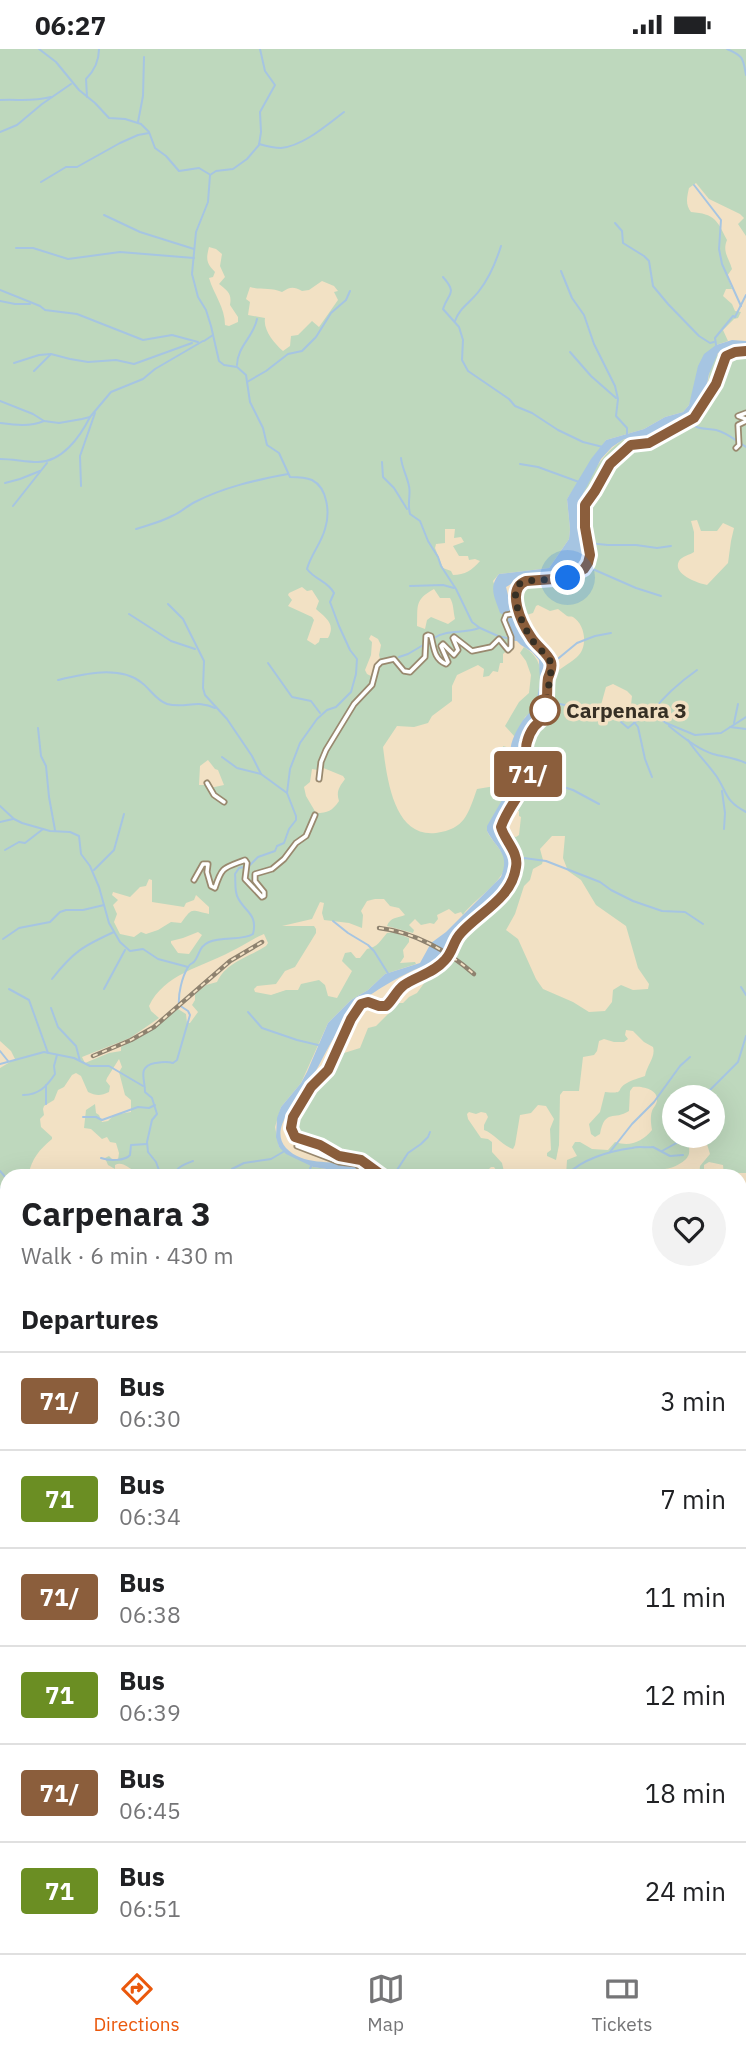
<!DOCTYPE html>
<html lang="en">
<head>
<meta charset="utf-8">
<style>
  body { margin:0; font-family:"IBM Plex Sans",sans-serif; background:#f2f2f2; color:#202124; height:100vh; display:flex; flex-direction:column; font-size:26px; white-space:nowrap }
  * { box-sizing:border-box; margin:0 }
  p { font-size:23px; color:#757577 }
  .icon { flex:none; width:38px; height:38px; fill:none; stroke:currentColor; stroke-width:2; stroke-linecap:round; stroke-linejoin:round }
  .map { position:relative; flex:1; overflow:hidden }
  .details { position:absolute; left:0px; top:1120px; width:747px; height:784px; display:flex; flex-direction:column; background:#fff; border-radius:21px 21px 0 0; box-shadow:0 7px 28px #0002 }
  .details>* { flex:none }
  .badge { padding:0 14px; border-radius:5px; font-size:24px; line-height:46px }
  .buttons { position:absolute; left:662px; top:1036px; display:grid; gap:14px }
  .buttons a { display:grid; place-items:center; width:63px; height:63px; border-radius:50%; background:#fff; box-shadow:0 7px 28px #0002; font-size:35px }
  .you { position:absolute; width:35px; height:35px; margin:-18px; border:5px solid #fff; border-radius:50%; background:#1a73e8; box-shadow:0 0 0 10px #1a73e833 }
  .map>.badge { position:absolute; translate:-50% -50%; box-shadow:0 0 0 4px #fff }
  h2 { padding:0 21px; font-size:26px; line-height:63px }
  .round { display:grid; place-items:center; flex:none; width:74px; height:74px; border-radius:37px; background:#f2f2f2 }
  .head { display:flex; align-items:center; justify-content:space-between; height:119px; padding:0 21px }
  h1 { font-size:33px; font-weight:700; line-height:52px }
  ul { padding:0; list-style:none }
  li { display:flex; align-items:center; gap:21px; height:98px; padding:0 21px; border-top:2px solid #e0e0e0 }
  li div { flex:1 }
  li b { display:block; font-size:26px }
  li em { font-style:normal }
  li .badge { min-width:77px; font-weight:700; text-align:center }
  .status { display:flex; justify-content:space-between; align-items:center; height:49px; padding:0 35px; background:#fff; direction:ltr }
  .status svg { height:19px; fill:currentColor }
  .tabs { display:flex; justify-content:space-around; align-items:center; height:98px; border-top:2px solid #e0e0e0; background:#fff; font-size:19px; color:#757577 }
  .tabs a { display:grid; justify-items:center; gap:4px }
  .tabs .current { color:#ea580c }
  .map>svg:first-child { display:block }
</style>
</head>
<body>
<div class="status"><b>06:27</b><svg viewBox="0 0 49 12"><path d="M0 12V9h3v3zM5 12V6h3v6zM10 12V3h3v9zM15 12V0h3v12zM26 1h20v11H26zM47 4h2v5h-2z"/></svg></div>
<div class="map">
<svg width="746" height="1904" viewBox="0 0 746 1904">
  <rect width="100%" height="100%" fill="#f2e1c4"/>
  <g fill="#bed8bd" fill-rule="evenodd">
    <path d="M0 0H746V187L738 175 744 169 740 165 709 150 696 134 689 139C687 148 685 155 691 163 715 165 717 171 727 191 722 203 729 209 732 220L727 227 732 240H726L723 247 732 255 735 262 741 263 738 269 734 270 723 281 728 292 716 296 694 340 689 356 683 363 665 368 644 380 606 391 567 450 570 480 569 490 549 519 499 525 493 532 512 587 511 598 503 605V614H500L498 623 493 622 489 627 483 628 484 620 478 616 457 626 452 637V652L432 667 428 674 414 678 397 677 383 698C387 730 394 789 436 784 465 780 468 765 477 740L495 737C500 724 504 711 503 697L510 699 517 725 487 782C491 791 502 801 505 810 510 830 472 851 463 866L461 863 455 865 449 860 437 866 438 870 434 875 430 874 421 876 415 870 409 876 414 881 413 884 387 877C390 868 398 869 405 866L399 859 390 857 384 850H375L367 852 361 862 363 866 362 879 349 874 324 871 322 864 324 854 320 853 312 870 282 877H314L316 880V884L295 918 285 922 276 935 257 937 254 940 255 943 271 946 286 941H298L301 935 319 931 325 936 328 947 337 949 352 922 342 912 345 904 351 903 356 909H360L367 900C378 898 380 892 387 884L393 883 409 889V893L403 901 404 908 400 914 415 913 416 915 385 925 368 941 351 951 328 974 301 1034 281 1058 275 1078 279 1098 313 1118 354 1124 356 1127H149L145 1120 134 1122C129 1119 122 1112 115 1116V1120L108 1116 105 1109 109 1107 112 1110 118 1111 119 1104 116 1094 110 1093 107 1088 102 1090 91 1080 84 1079 86 1061 95 1055 96 1064 99 1066 102 1073 108 1072 114 1066 131 1063V1051L125 1046 119 1023 122 1018 119 1010 107 1029 106 1032 110 1037 109 1043C101 1047 96 1047 88 1043L81 1027 76 1024 72 1026 64 1038 58 1041 54 1051 44 1057 43 1060 44 1066 40 1070 41 1078 52 1088V1090C39 1101 32 1109 28 1127H7V1800H2V1805L0 1807V1019L15 1010 11 1002 0 992ZM209 198 216 200 222 205 220 217 225 228 219 235C228 242 232 245 230 256L238 268V273L229 277 225 276C225 258 214 246 209 229L213 228 215 223C206 214 206 210 209 198ZM322 232 334 237 338 242 334 243 338 251 319 278 312 272 298 286 291 287 290 297 283 302C274 294 263 281 265 269L248 266 250 253 246 250 250 238C260 241 271 238 282 243 290 238 293 237 302 242L309 241ZM445 480H455L454 489 461 488 464 493 453 497 459 507H468L469 511 475 510 480 512C472 521 465 526 453 526L451 522 443 519 435 499 436 495 445 494ZM302 538 307 542 312 541 319 552 316 560C326 569 336 575 328 589H320L319 593 315 596 307 591 314 571 312 568 288 557 292 551 288 546 289 544ZM434 540 440 549H450C454 556 453 562 455 570L448 575 431 568 427 571 425 580 417 577C418 557 414 551 434 540ZM371 586 378 590 381 596 379 606 381 613 373 628 367 625 365 621 371 606 372 593 369 590ZM208 711 215 720 218 721 224 736 210 739 208 736H199L200 717ZM321 718 343 727 345 730C339 738 336 743 339 752 332 762 328 764 316 764L306 747 304 738 310 733 312 720 318 721ZM149 830 152 831V853L184 858 186 854 194 851 196 846 209 858V865C190 861 193 858 181 874L171 873 158 881 146 885 141 883 134 888 120 885 114 873 117 865 113 856 118 851 112 846 113 843 130 848 140 838 146 837ZM198 883 202 886 189 905 178 904 171 894V892L183 889ZM264 885 268 894 266 897C249 908 226 913 217 933L206 936 195 945V951L192 956 198 963 190 974H187L186 965 178 960 153 980 121 998V1002L109 1004 85 1014 82 1008 130 989 159 969 151 962 149 957C164 925 202 918 230 903 241 898 252 890 264 885Z"/>
    <path d="M730 298 746 299V1124H739L736 1127H724L723 1116 709 1113 704 1116V1127H699L700 1117 710 1105 706 1092 700 1088 689 1095C689 1099 690 1104 688 1107 685 1114 669 1121 662 1120L656 1125 646 1124 641 1127H566L567 1111 577 1107 572 1098 575 1093H580L592 1100 608 1101 615 1093C630 1098 642 1093 652 1081 651 1075 650 1068 652 1062 653 1059 657 1055 657 1051 658 1040 641 1037 633 1038L630 1042 629 1062C614 1072 605 1059 600 1085L595 1088 591 1085 589 1075 600 1063 605 1043C627 1045 614 1041 627 1034 631 1031 640 1029 645 1027 647 1016 656 1008 653 998L644 993 633 982 626 981 625 986 628 990 624 993H614L604 990 599 992 597 1002 594 1006 583 1008 579 1042H563L560 1046 559 1096 556 1111 547 1107V1104L551 1101 550 1080 554 1070 546 1057 538 1056 531 1064 520 1066 515 1096 513 1100C501 1096 495 1085 484 1081V1076L488 1068 486 1064 481 1063 476 1065 469 1063 467 1065 468 1070 481 1089 488 1090 492 1093V1103L502 1114 505 1127H500L494 1118H491L489 1120 490 1127H385L369 1114 341 1106 295 1085 293 1076 295 1069 338 1010 344 1004 360 999 368 979 376 977 399 954H403L409 948 417 944 425 933 445 913H456L457 909 453 899 470 879 509 847 520 819V805L515 798 513 799 505 785 516 788 519 786 521 768 519 767V762H515L519 755 517 754 529 730 528 698 530 691 547 652 554 654V626C561 618 569 615 577 608 588 599 586 576 573 568 571 567 569 568 567 567 564 565 561 562 558 560L550 562 538 556 536 557 533 564 523 567C518 555 522 543 518 531L566 526C571 512 578 499 582 485 585 476 580 466 581 458 583 433 603 403 624 390L631 398 650 396 695 374 698 369 693 366C697 360 703 353 705 346 713 324 703 310 730 298ZM697 471 701 482H717L723 474 734 479 731 492 728 514 707 536C697 534 672 525 679 512 682 507 690 506 694 503V483L691 472ZM613 635 627 642 632 647 630 665C622 659 612 658 601 656L606 638ZM552 787H565L563 809 568 822 581 831 596 856 626 877 638 919 649 935 648 940 633 941 621 936 613 941 612 953 605 962 589 963 573 953 543 940 536 930 518 890 506 881 515 865 524 837 530 831 533 820 542 815 543 811 540 800ZM674 1048H712V1087H674Z"/>
    <path d="M524 598C548 612 541 637 535 660L525 668 515 688 505 677 519 653 529 644 531 626 526 612 520 604Z"/>
    <polygon points="740,1298 746,1301 746,1346 742,1351 743,1362 746,1367 746,1474 740,1474"/>
    <polygon points="740,1703 746,1717 746,1777 740,1784"/>
    <polygon points="422,1897 509,1897 504,1904 418,1904"/>
    <polygon points="583,1897 733,1897 727,1904 584,1904"/>
  </g>
  <path fill="#a6c5e2" d="M732 291 746 292V299L730 298 718 304 709 325 705 346 693 366 664 382 647 388 624 390 612 398 601 410 583 445 581 460 587 500 582 515 566 526 518 531 506 538 513 567 528 592 550 615 545 629 543 663 539 671 531 677 524 694 527 717 525 729 500 778V783C505 792 512 802 514 812 519 837 480 862 464 877 453 888 448 906 434 914 428 917 420 918 414 921 399 928 372 943 360 954 332 981 322 1017 300 1048 290 1061 271 1082 286 1099 303 1117 330 1111 352 1116 359 1118 364 1123 370 1127H359L354 1124 313 1118 286 1105 279 1098 276 1088 277 1069 281 1058 301 1034 307 1023 328 974 351 951 368 941 385 925 420 914 431 894 446 883 501 828C510 804 498 802 487 782V777L517 725C516 716 509 705 511 697 513 686 525 664 535 660L540 633 539 611 532 603 521 596 512 587 504 566 500 564C495 549 488 539 499 525L549 519 569 490 570 480 567 450 591 410 606 391 644 380 665 368 683 363 689 356 698 317 704 305 716 296Z"/>
  <g fill="none" stroke-linecap="round" stroke-linejoin="round">
    <g stroke="#a6c5e2" stroke-width="2">
      <polyline points="39,0 56,13 79,41 95,54 109,69 125,70 141,75 149,83 155,99 166,107 179,122 199,119 209,125"/>
      <path d="M727 0C744 7 743 10 746 26"/>
      <path d="M87 48 86 30C94 22 99 11 99 0"/>
      <path d="M0 51C19 50 31 53 51 48"/>
      <polyline points="138,73 143,47 144,8"/>
      <polyline points="0,83 17,76 42,55 71,35"/>
      <path d="M259 95C266 97 274 99 281 99 303 97 327 76 344 63"/>
      <polyline points="41,133 66,118 77,118 120,94 138,86 149,84"/>
      <polyline points="694,136 721,171 719,200 722,215 741,257"/>
      <polyline points="104,166 140,183 194,200"/>
      <polyline points="615,174 622,182 623,194 644,207 649,212 653,237 668,255 699,287 710,294 714,293"/>
      <polyline points="16,199 33,199 68,210 120,203 194,209"/>
      <polyline points="561,222 572,249 584,266 594,295 615,337 618,350 616,367 627,379 627,386"/>
      <path d="M443 228C458 245 448 244 443 260L459 278 463 291 462 311 468 322 509 350 515 357 532 364 558 381 583 393 603 398"/>
      <polyline points="0,241 40,257 45,261 77,265 143,291 172,286 198,293"/>
      <polyline points="0,252 15,255 30,255"/>
      <path d="M455 272C459 259 471 253 479 242 490 228 496 213 501 197"/>
      <polyline points="204,292 213,286"/>
      <polyline points="716,296 715,289 733,267 735,268 746,246"/>
      <polyline points="570,303 591,327 616,349"/>
      <polyline points="14,314 39,306 51,305 70,310 88,313 116,311 134,315 192,294"/>
      <path d="M237 316C237 298 254 287 257 270"/>
      <polyline points="34,322 51,305"/>
      <polyline points="247,333 266,322 288,305 302,302 316,288 331,264 346,251 350,242"/>
      <polyline points="0,352 33,365 44,372 59,374 82,370 90,368 111,343 143,330 155,320 203,292"/>
      <path d="M688 373C698 381 705 379 716 381 728 384 736 392 746 398"/>
      <path d="M0 374C15 376 30 378 44 372"/>
      <path d="M401 409C402 419 407 427 409 437 411 445 407 454 410 465L420 472 428 492 438 508 441 517 456 540 472 573 480 579 498 587 516 591"/>
      <path d="M0 410C13 410 25 413 38 413 62 413 80 388 90 368"/>
      <polyline points="382,413 383,428 394,439 407,460"/>
      <polyline points="520,415 538,418 579,433"/>
      <polyline points="5,434 20,430 40,422"/>
      <polyline points="81,437 80,407 95,364"/>
      <polyline points="13,457 47,414"/>
      <path d="M136 480C148 476 161 473 172 467 180 464 187 457 195 453 224 438 256 431 288 425"/>
      <polyline points="588,494 608,496 636,496 657,499 671,497"/>
      <polyline points="588,518 636,539 661,547"/>
      <polyline points="410,537 443,536 454,539"/>
      <polyline points="168,555 183,570 204,612 203,639 205,646 227,670 252,707 261,725 287,744"/>
      <polyline points="129,565 171,592 195,600"/>
      <path d="M434 589C447 580 464 585 479 579"/>
      <polyline points="399,608 408,605 430,592"/>
      <polyline points="554,613 577,594 595,587 611,584"/>
      <polyline points="268,614 292,648 311,652 320,664"/>
      <path d="M58 631C83 625 120 616 142 634 150 640 157 652 167 655 185 660 197 650 215 659"/>
      <polyline points="548,655 560,655 587,661 620,659 621,673 628,679 645,665 652,664 666,674 695,686 721,684 746,668"/>
      <path d="M652 663C665 646 680 633 697 621"/>
      <polyline points="634,673 638,678 645,710 652,728"/>
      <polyline points="734,674 738,655"/>
      <path d="M669 677C681 687 697 700 713 705 724 708 735 709 746 714"/>
      <polyline points="730,678 746,680"/>
      <polyline points="38,679 41,707 46,717 49,748 55,781"/>
      <path d="M688 691C697 705 708 715 717 728 728 745 725 752 746 763"/>
      <polyline points="222,708 237,719 261,725"/>
      <polyline points="529,727 573,741 599,755"/>
      <polyline points="722,742 725,764 724,780"/>
      <polyline points="0,757 14,770 22,774 50,782 70,783 79,787 81,805 90,817 99,838 109,874 120,893 130,902 143,900 158,910 188,918"/>
      <polyline points="0,773 13,770"/>
      <polyline points="5,801 19,793 25,794 43,780"/>
      <polyline points="516,812 524,809 546,812 600,833 611,841 633,852 662,862 685,863 703,875"/>
      <path d="M249 817 258 808 275 802 277 797 284 794 289 780 296 771V767L287 744 290 720 300 694 317 670 327 661 336 658 351 643 356 625 357 610 350 601 339 577 330 553 334 544C328 532 315 531 307 520 311 505 321 495 325 480 330 465 328 439 312 431 305 428 298 428 290 428L279 404 267 396 263 379 250 353 246 326 237 318 224 316 219 312 211 277 206 261 198 248 192 225 196 183 208 153 210 126 216 122 233 120 247 110 259 96 261 83 260 63 275 36 265 22 260 0"/>
      <polyline points="94,821 114,801 124,765"/>
      <polyline points="333,872 348,884 368,896 374,902 389,926"/>
      <polyline points="3,890 19,879 50,873 60,863 66,861 83,861 104,856"/>
      <path d="M52 930C73 903 83 897 114 883"/>
      <polyline points="741,938 746,946"/>
      <polyline points="9,940 29,951 48,1004"/>
      <polyline points="104,940 125,901"/>
      <polyline points="51,959 58,978 76,997 80,1012"/>
      <polyline points="248,963 262,979 297,991 318,996"/>
      <polyline points="0,1002 8,1012"/>
      <polyline points="0,1015 44,1003 74,1009 90,1017 109,1017 143,1037"/>
      <polyline points="46,1036 46,1055"/>
      <path d="M23 1046C39 1046 47 1037 55 1025L54 1017 57 1006"/>
      <polyline points="703,1048 738,1013 746,987"/>
      <polyline points="83,1068 96,1068 102,1071 138,1058 149,1059 155,1056"/>
      <polyline points="662,1102 680,1092 683,1087"/>
      <polyline points="610,1103 632,1075 654,1053 680,1017 690,1008"/>
      <path d="M101 1109C109 1112 125 1112 130 1106L131 1096 147 1095"/>
      <polyline points="232,1120 244,1114 271,1110 283,1103"/>
      <polyline points="0,1122 7,1130"/>
      <path d="M165 1127 160 1124 156 1113 148 1103 147 1093 152 1071 157 1065 152 1049 145 1043C145 1029 137 1018 155 1014 162 1013 166 1012 173 1014L177 1011 190 966 188 962 179 956C178 945 182 928 188 918 192 912 192 917 196 910 200 903 200 897 209 893 222 887 243 892 253 885 258 865 245 863 238 849 234 842 236 833 235 825L239 819 244 818"/>
      <path d="M174 1127C176 1118 185 1115 193 1112"/>
      <polyline points="307,1127 312,1115"/>
      <polyline points="387,1127 397,1121 408,1104 421,1095 428,1088 430,1083"/>
      <path d="M566 1127C581 1110 610 1102 632 1099 639 1097 646 1099 653 1098L670 1107 683 1106"/>
      <polyline points="0,1139 7,1141"/>
      <polyline points="740,1338 746,1342"/>
      <polyline points="740,1374 746,1378"/>
      <polyline points="0,1411 5,1411"/>
      <polyline points="0,1488 7,1481"/>
      <polyline points="740,1862 746,1858"/>
      <polyline points="603,1904 605,1897"/>
      <polyline points="654,1904 659,1897"/>
      <polyline points="697,1904 702,1897"/>
    </g>
    <g stroke="#ccbda4" stroke-width="9" stroke-dasharray="9 4.5" stroke-linecap="butt">
      <polyline points="0,1649 7,1654"/>
      <polyline points="0,1667 7,1670"/>
      <polyline points="425,1897 442,1904"/>
    </g>
    <g stroke="#99896f" stroke-width="7">
      <g id="street">
        <polyline points="746,364 738,367 746,370"/>
        <polyline points="736,399 739,396 738,376 746,372"/>
        <path d="M319 730 321 713 326 701 354 655 372 636 377 617 381 613 394 610 404 622 410 623 425 608 426 587 428 586 431 587C434 599 434 610 446 615L448 613 441 597 443 595 454 606 458 601 453 589 454 588 472 602 491 598 499 590 508 601 511 598V588L504 571 506 566 511 565 515 566 526 585"/>
        <polyline points="207,734 214,746 224,753"/>
        <path d="M194 831 203 815H208L207 823 211 837 215 839C222 817 224 819 245 811L247 814 245 830 262 848 264 847V843L255 832V825L272 820 284 810 296 794 306 787 315 766"/>
        <polyline points="297,1097 339,1113 356,1115 361,1119 359,1127"/>
        <polyline points="740,1162 746,1154"/>
        <polyline points="740,1698 746,1710"/>
        <polyline points="740,1811 746,1800"/>
        <polyline points="0,1818 7,1822"/>
        <polyline points="740,1821 746,1813"/>
        <polyline points="0,1860 7,1856"/>
        <polyline points="740,1895 746,1882"/>
        <polyline points="108,1897 111,1904"/>
        <polyline points="112,1897 115,1904"/>
        <polyline points="366,1897 370,1904"/>
        <polyline points="370,1897 383,1904"/>
        <polyline points="326,1898 327,1904"/>
        <polyline points="0,1899 7,1893"/>
        <polyline points="51,1899 64,1904"/>
        <polyline points="125,1899 131,1904"/>
        <polyline points="26,1904 28,1897"/>
        <polyline points="72,1904 75,1897 88,1904"/>
        <polyline points="179,1904 180,1897"/>
        <polyline points="220,1904 220,1897"/>
        <polyline points="355,1904 359,1897"/>
        <polyline points="433,1904 438,1897"/>
        <polyline points="461,1904 472,1897"/>
        <polyline points="523,1904 526,1897"/>
        <polyline points="560,1904 572,1902"/>
        <polyline points="734,1904 739,1897"/>
      </g>
    </g>
    <g stroke="#99896f" stroke-width="9">
      <g id="secondary">
        <path d="M383 1127 361 1110 339 1107 320 1096 301 1091 295 1088 291 1079 293 1068 311 1038 328 1021 351 970 361 955 367 953 379 957H386C393 951 396 942 404 937 417 927 433 924 445 911 452 903 453 893 461 884 481 862 514 848 517 814L501 778 505 766 527 729 529 718 526 695 533 680 544 666 547 638 552 620V615L548 609 532 591 519 563 516 546 517 538 520 534 526 532 568 529 584 520 588 514 590 506 585 478V456L595 442 610 415 630 396 649 394 694 369 716 335 726 307 735 303 746 302"/>
        <polyline points="131,1904 138,1897"/>
      </g>
    </g>
    <g stroke="#92a159" stroke-width="12">
      <g id="highway">
        <polyline points="287,1897 288,1904"/>
        <polyline points="409,1897 419,1901"/>
        <polyline points="297,1904 303,1897"/>
      </g>
    </g>
    <use href="#street" stroke="#fff" stroke-width="3.5"/>
    <use href="#secondary" stroke="#edf5d6" stroke-width="5"/>
    <use href="#highway" stroke="#c3de75" stroke-width="9"/>
    <g stroke="#8e826f" stroke-width="4.5">
      <g id="rail">
        <path d="M379 879C414 883 448 902 474 925"/>
        <polyline points="93,1007 131,991 154,978 230,912 262,893"/>
      </g>
    </g>
    <use href="#rail" stroke="#f2e1c4" stroke-width="2" stroke-dasharray="5" stroke-linecap="butt"/>
  </g>
  <g fill="none" stroke-linecap="round" stroke-linejoin="round">
    <g stroke="#fff" stroke-width="16">
      <path id="line" d="M383 1127 361 1111 339 1107 320 1096 295 1088 291 1079 293 1068 311 1038 328 1021 351 970 361 955 368 953 379 957H386C393 951 396 942 404 936 417 927 434 924 445 911 453 903 453 892 461 884 480 863 512 849 516 818 519 803 504 791 501 778 507 760 520 747 527 730 532 716 523 705 527 693 528 689 531 682 534 678 537 674 542 672 544 666 549 655 546 641 548 629 550 623 553 619 551 613 548 604 536 597 531 588 522 575 505 540 526 532L568 529 584 520 588 514 590 506 585 478V456L595 442 610 415 631 396 649 394 694 369 716 335 726 307 735 303 746 302"/>
    </g>
    <use href="#line" stroke="#8b5e3c" stroke-width="10"/>
    <path stroke="#362f24" stroke-width="7" stroke-dasharray="0 12.6" d="M545 661 552 615C547 606 539 600 533 592 525 582 511 551 517 538 519 534 522 534 526 532L568 529"/>
  </g>
  <circle fill="#fff" stroke="#8b5e3c" stroke-width="3.5" cx="545" cy="661" r="14"/>
  <g text-anchor="middle" dominant-baseline="central" stroke-width="7" stroke-linejoin="round" paint-order="stroke">
    <g font-size="21" font-weight="bold" fill="#362f24" stroke="#f2e1c4" text-anchor="start">
      <text x="566" y="661">Carpenara 3</text>
    </g>
  </g>
</svg>
<div class="buttons">
<a><svg class="icon" aria-label="layers" viewBox="0 0 24 24"><path d="M12 4l9 5-9 5-9-5zM3 14l9 5 9-5"/></svg></a>
</div>
<div class="you" style="left:568px;top:529px"></div>
<b class="badge" style="left:528px;top:725px;background:#8b5e3c;color:#fff">71/</b>
<section class="details">
<div class="head"><div><h1>Carpenara 3</h1><p>Walk · 6 min · 430 m</p></div><a class="round"><svg class="icon" aria-label="heart" viewBox="0 0 24 24"><path d="M12 20l-8-8c-3-5 5-10 8-4 3-6 11-1 8 4z"/></svg></a></div>
<h2>Departures</h2>
<ul>
<li><span class="badge" style="background:#8b5e3c;color:#fff">71/</span><div><b>Bus</b><p>06:30</p></div><em>3 min</em></li>
<li><span class="badge" style="background:#6b8e23;color:#fff">71</span><div><b>Bus</b><p>06:34</p></div><em>7 min</em></li>
<li><span class="badge" style="background:#8b5e3c;color:#fff">71/</span><div><b>Bus</b><p>06:38</p></div><em>11 min</em></li>
<li><span class="badge" style="background:#6b8e23;color:#fff">71</span><div><b>Bus</b><p>06:39</p></div><em>12 min</em></li>
<li><span class="badge" style="background:#8b5e3c;color:#fff">71/</span><div><b>Bus</b><p>06:45</p></div><em>18 min</em></li>
<li><span class="badge" style="background:#6b8e23;color:#fff">71</span><div><b>Bus</b><p>06:51</p></div><em>24 min</em></li>
</ul>
</section>
</div>
<nav class="tabs">
<a class="current"><svg class="icon" aria-label="directions" viewBox="0 0 24 24"><path d="M12 3l9 9-9 9-9-9zM9 14v-3h6M13 9l2 2-2 2"/></svg>Directions</a>
<a><svg class="icon" aria-label="map" viewBox="0 0 24 24"><path d="M3 6l6-2 6 2 6-2v14l-6 2-6-2-6 2zM9 4v14M15 6v14"/></svg>Map</a>
<a><svg class="icon" aria-label="tickets" viewBox="0 0 24 24"><path d="M3 7h18v10H3zM15 7v10"/></svg>Tickets</a>
</nav>
</body>
</html>
